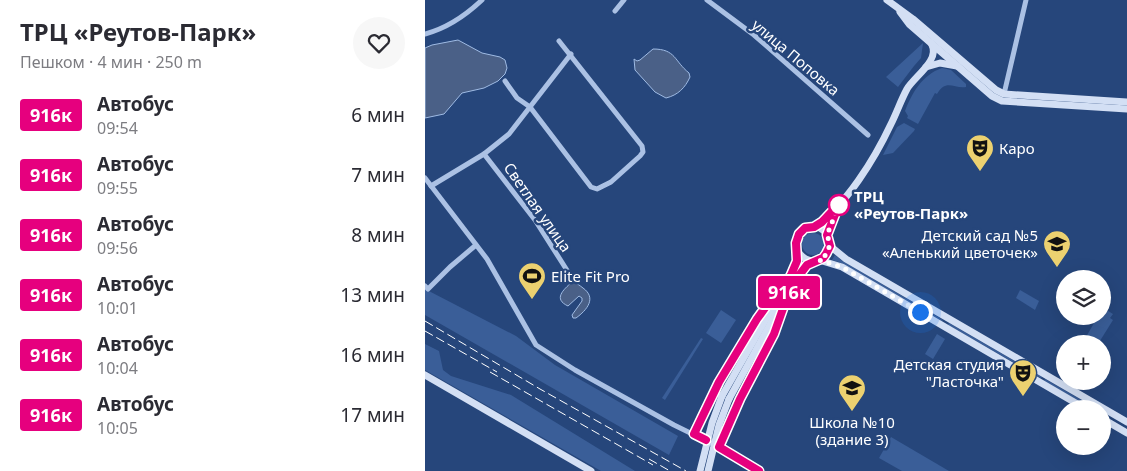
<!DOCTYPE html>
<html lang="ru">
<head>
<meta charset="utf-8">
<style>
  body { margin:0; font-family:"Noto Sans",sans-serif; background:#f7f7f7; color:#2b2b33; height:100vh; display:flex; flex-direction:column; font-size:19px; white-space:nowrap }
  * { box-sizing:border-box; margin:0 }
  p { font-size:16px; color:#7c7c81 }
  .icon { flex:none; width:28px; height:28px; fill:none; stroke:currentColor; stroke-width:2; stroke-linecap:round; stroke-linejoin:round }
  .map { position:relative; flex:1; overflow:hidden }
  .side { display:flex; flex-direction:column; background:#fff; width:425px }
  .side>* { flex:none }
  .badge { padding:0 10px; border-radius:4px; font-size:18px; line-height:32px }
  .fabs { position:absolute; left:631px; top:270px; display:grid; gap:10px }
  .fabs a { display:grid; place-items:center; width:55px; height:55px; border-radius:50%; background:#fff; box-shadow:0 5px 20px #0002; font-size:25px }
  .you { position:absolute; width:25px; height:25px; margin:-12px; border:4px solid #fff; border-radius:50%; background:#1a73e8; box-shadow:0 0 0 8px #1a73e833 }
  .map>.badge { position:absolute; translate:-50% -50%; box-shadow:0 0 0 2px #fff }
  .round { display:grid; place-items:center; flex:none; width:52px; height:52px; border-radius:26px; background:#f7f7f7 }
  .head { display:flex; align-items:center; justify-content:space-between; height:85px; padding:0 20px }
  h1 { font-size:24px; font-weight:700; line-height:38px }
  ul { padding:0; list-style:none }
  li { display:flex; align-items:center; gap:15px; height:60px; padding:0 20px }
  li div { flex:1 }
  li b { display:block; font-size:19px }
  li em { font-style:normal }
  li .badge { min-width:55px; font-weight:700; text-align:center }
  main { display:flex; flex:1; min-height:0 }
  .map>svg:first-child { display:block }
</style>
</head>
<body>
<main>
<section class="side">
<div class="head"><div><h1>ТРЦ «Реутов-Парк»</h1><p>Пешком · 4 мин · 250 m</p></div><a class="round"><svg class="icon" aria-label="heart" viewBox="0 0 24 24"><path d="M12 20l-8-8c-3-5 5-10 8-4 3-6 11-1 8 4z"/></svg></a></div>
<ul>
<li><span class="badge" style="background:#e6007e;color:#fff">916к</span><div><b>Автобус</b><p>09:54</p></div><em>6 мин</em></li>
<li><span class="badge" style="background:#e6007e;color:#fff">916к</span><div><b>Автобус</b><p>09:55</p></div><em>7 мин</em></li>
<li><span class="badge" style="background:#e6007e;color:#fff">916к</span><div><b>Автобус</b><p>09:56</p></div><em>8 мин</em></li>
<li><span class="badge" style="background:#e6007e;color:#fff">916к</span><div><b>Автобус</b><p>10:01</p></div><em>13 мин</em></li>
<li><span class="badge" style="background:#e6007e;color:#fff">916к</span><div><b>Автобус</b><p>10:04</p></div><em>16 мин</em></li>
<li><span class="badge" style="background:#e6007e;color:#fff">916к</span><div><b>Автобус</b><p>10:05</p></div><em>17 мин</em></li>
</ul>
</section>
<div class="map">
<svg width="702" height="471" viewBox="0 0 702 471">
  <rect width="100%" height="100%" fill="#26467b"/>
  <g fill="#3a5e98">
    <polygon points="498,43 496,58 489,66 473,87 461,77"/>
    <path d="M517 68 526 70 541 84V87C529 89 521 78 512 94L510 93 493 124 482 118 483 116 480 111C487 93 497 75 517 68Z"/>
    <polygon points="479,123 490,129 489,131 468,153 458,155 472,127"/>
    <circle cx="388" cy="244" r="11"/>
    <polygon points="410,255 416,260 518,320 517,321 414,262 407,260"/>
    <polygon points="0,289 91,336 130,365 253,436 244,455 0,315"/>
    <polygon points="595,290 614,301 610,310 591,298"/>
    <polygon points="680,309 688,314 685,318 688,320 673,344 657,344 673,316 678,316"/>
    <polygon points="296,310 311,320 296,343 281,333"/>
    <polygon points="524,323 617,377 616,378 523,325"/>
    <polygon points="512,334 520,339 508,359 500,354"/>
    <polygon points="276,338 278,339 240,400 237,398"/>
    <polygon points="0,344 14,351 18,370 26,376 86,395 210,471 176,471 0,370"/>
    <polygon points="620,379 672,409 667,409 619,381"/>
    <polygon points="466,437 524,471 477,471 454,458"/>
  </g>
  <g fill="#4a6087" stroke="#9fbbe4">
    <polygon points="33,40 57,53 75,57 80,60 82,68 80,74 73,81 59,88 37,93 19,114 0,118 0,48 7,45"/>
    <path d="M228 49C251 49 249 61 264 73L265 77C260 88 253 95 241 98L230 92 210 70 209 59 212 61 215 60Z"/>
    <path d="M147 282C152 283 154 285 158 288 172 298 162 310 151 318H148L147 315 157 301V298L154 296 143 306C128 299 138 290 147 282Z"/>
  </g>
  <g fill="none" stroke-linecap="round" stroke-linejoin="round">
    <g stroke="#abc1e4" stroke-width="5">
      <polyline points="282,0 329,35 443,135"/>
      <polyline points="190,11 199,0"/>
      <path d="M0 34C23 28 40 16 57 0"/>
      <polyline points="80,81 92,98 105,107 166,187 172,189 186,182 215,156 218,152 217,146 134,41"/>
      <polyline points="579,94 601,0"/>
      <polyline points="59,154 110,220 145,275"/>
      <polyline points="0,178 62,259 111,345 150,370 249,425 302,451 334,471"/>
      <polyline points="6,186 59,154 84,134 146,54"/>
      <polyline points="0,286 3,289 25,267 51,245"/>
      <polyline points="269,434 301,370 332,319 354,292"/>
      <polyline points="294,447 315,399 349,334 363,296"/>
    </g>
    <g stroke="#d3dff4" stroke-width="7">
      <polyline points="462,0 488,19 571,90 579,94 702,102"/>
      <polyline points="475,12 484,24 567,96 577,101 702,109"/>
      <polyline points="501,67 515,63 532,66"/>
      <path d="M389 227C421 206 450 158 466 124 472 112 476 100 482 89 489 77 515 60 507 45"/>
      <polyline points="402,235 413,207"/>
      <polyline points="405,246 421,259 702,422"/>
      <polyline points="394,260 417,267 661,409"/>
      <polyline points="0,375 166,471"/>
      <path d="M297 396 366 275C368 271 371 266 372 261 373 249 366 236 380 229 384 226 390 226 395 228 399 230 403 235 404 240 410 262 379 270 371 247"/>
      <polyline points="304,399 368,283 382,265 388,261"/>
      <polyline points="678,419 702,433"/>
    </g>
    <g stroke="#fff" stroke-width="1" stroke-dasharray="9 4" stroke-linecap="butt">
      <polyline points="0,321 115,389 261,471"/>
      <polyline points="0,331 72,372"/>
      <polyline points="65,372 228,465"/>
      <polyline points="224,459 245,471"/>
    </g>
    <g stroke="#d3dff4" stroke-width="7">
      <polyline points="275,471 287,423 297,396"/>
      <polyline points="283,471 294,425 304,399"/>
    </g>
  </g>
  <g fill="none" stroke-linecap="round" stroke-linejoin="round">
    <g stroke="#fff" stroke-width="11">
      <polyline id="line" points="281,440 269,434 294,382 332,319 345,301 361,284 366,275 372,261 371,243 374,234 380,228 389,227 397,222 414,204 402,235 405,246 401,254 398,258 382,265 366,286 349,334 315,399 294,447 334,471"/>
    </g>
    <use href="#line" stroke="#e6007e" stroke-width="8"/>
    <path stroke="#fff" stroke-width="5" stroke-dasharray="0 9" d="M414 205 402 235C406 245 405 254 394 260L417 267 495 312"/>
  </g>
  <defs>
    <g id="theatre-pin" transform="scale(1.4375)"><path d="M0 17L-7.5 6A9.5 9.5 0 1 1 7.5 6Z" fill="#ecd170" stroke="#26467b"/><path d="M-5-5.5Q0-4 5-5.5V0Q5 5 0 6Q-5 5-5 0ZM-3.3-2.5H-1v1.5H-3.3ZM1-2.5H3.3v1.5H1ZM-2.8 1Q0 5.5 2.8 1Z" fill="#111"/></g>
    <g id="school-pin" transform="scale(1.4375)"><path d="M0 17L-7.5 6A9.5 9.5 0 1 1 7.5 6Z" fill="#ecd170" stroke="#26467b"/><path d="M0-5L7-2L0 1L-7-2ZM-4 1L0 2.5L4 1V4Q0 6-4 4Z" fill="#111"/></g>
    <g id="stadium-pin" transform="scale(1.4375)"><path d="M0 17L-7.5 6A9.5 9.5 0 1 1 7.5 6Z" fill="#ecd170" stroke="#26467b"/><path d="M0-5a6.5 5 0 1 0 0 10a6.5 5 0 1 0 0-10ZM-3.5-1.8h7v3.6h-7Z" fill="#111"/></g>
  </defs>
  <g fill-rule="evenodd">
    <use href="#theatre-pin" x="555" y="148"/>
    <use href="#school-pin" x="632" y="244"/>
    <use href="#stadium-pin" x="107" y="276"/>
    <use href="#theatre-pin" x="598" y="373"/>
    <use href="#school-pin" x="427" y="388"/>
  </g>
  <circle fill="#fff" stroke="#e6007e" stroke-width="2.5" cx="414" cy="205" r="10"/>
  <g text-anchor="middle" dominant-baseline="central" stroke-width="5" stroke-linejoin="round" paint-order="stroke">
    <g font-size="15" fill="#fff" stroke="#26467b">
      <text transform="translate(371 57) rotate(40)">улица Поповка</text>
      <text transform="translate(113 207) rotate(55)">Светлая улица</text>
    </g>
    <g font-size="15" fill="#fff" stroke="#26467b" text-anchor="start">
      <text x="574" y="148">Каро</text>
      <text x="613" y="235" text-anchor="end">Детский сад №5<tspan x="613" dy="17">«Аленький цветочек»</tspan></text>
      <text x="126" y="276">Elite Fit Pro</text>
      <text x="579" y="364" text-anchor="end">Детская студия<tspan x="579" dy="17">"Ласточка"</tspan></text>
      <text x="427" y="422" text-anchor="middle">Школа №10<tspan x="427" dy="17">(здание 3)</tspan></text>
    </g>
    <g font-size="15" font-weight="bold" fill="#fff" stroke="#26467b" text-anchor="start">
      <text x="429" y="196">ТРЦ<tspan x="429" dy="17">«Реутов-Парк»</tspan></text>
    </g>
  </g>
</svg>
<div class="fabs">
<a><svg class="icon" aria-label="layers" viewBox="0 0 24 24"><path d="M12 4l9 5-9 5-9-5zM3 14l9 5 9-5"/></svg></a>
<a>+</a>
<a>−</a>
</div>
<div class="you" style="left:495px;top:312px"></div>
<b class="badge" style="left:364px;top:292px;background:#e6007e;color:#fff">916к</b>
</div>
</main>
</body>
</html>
